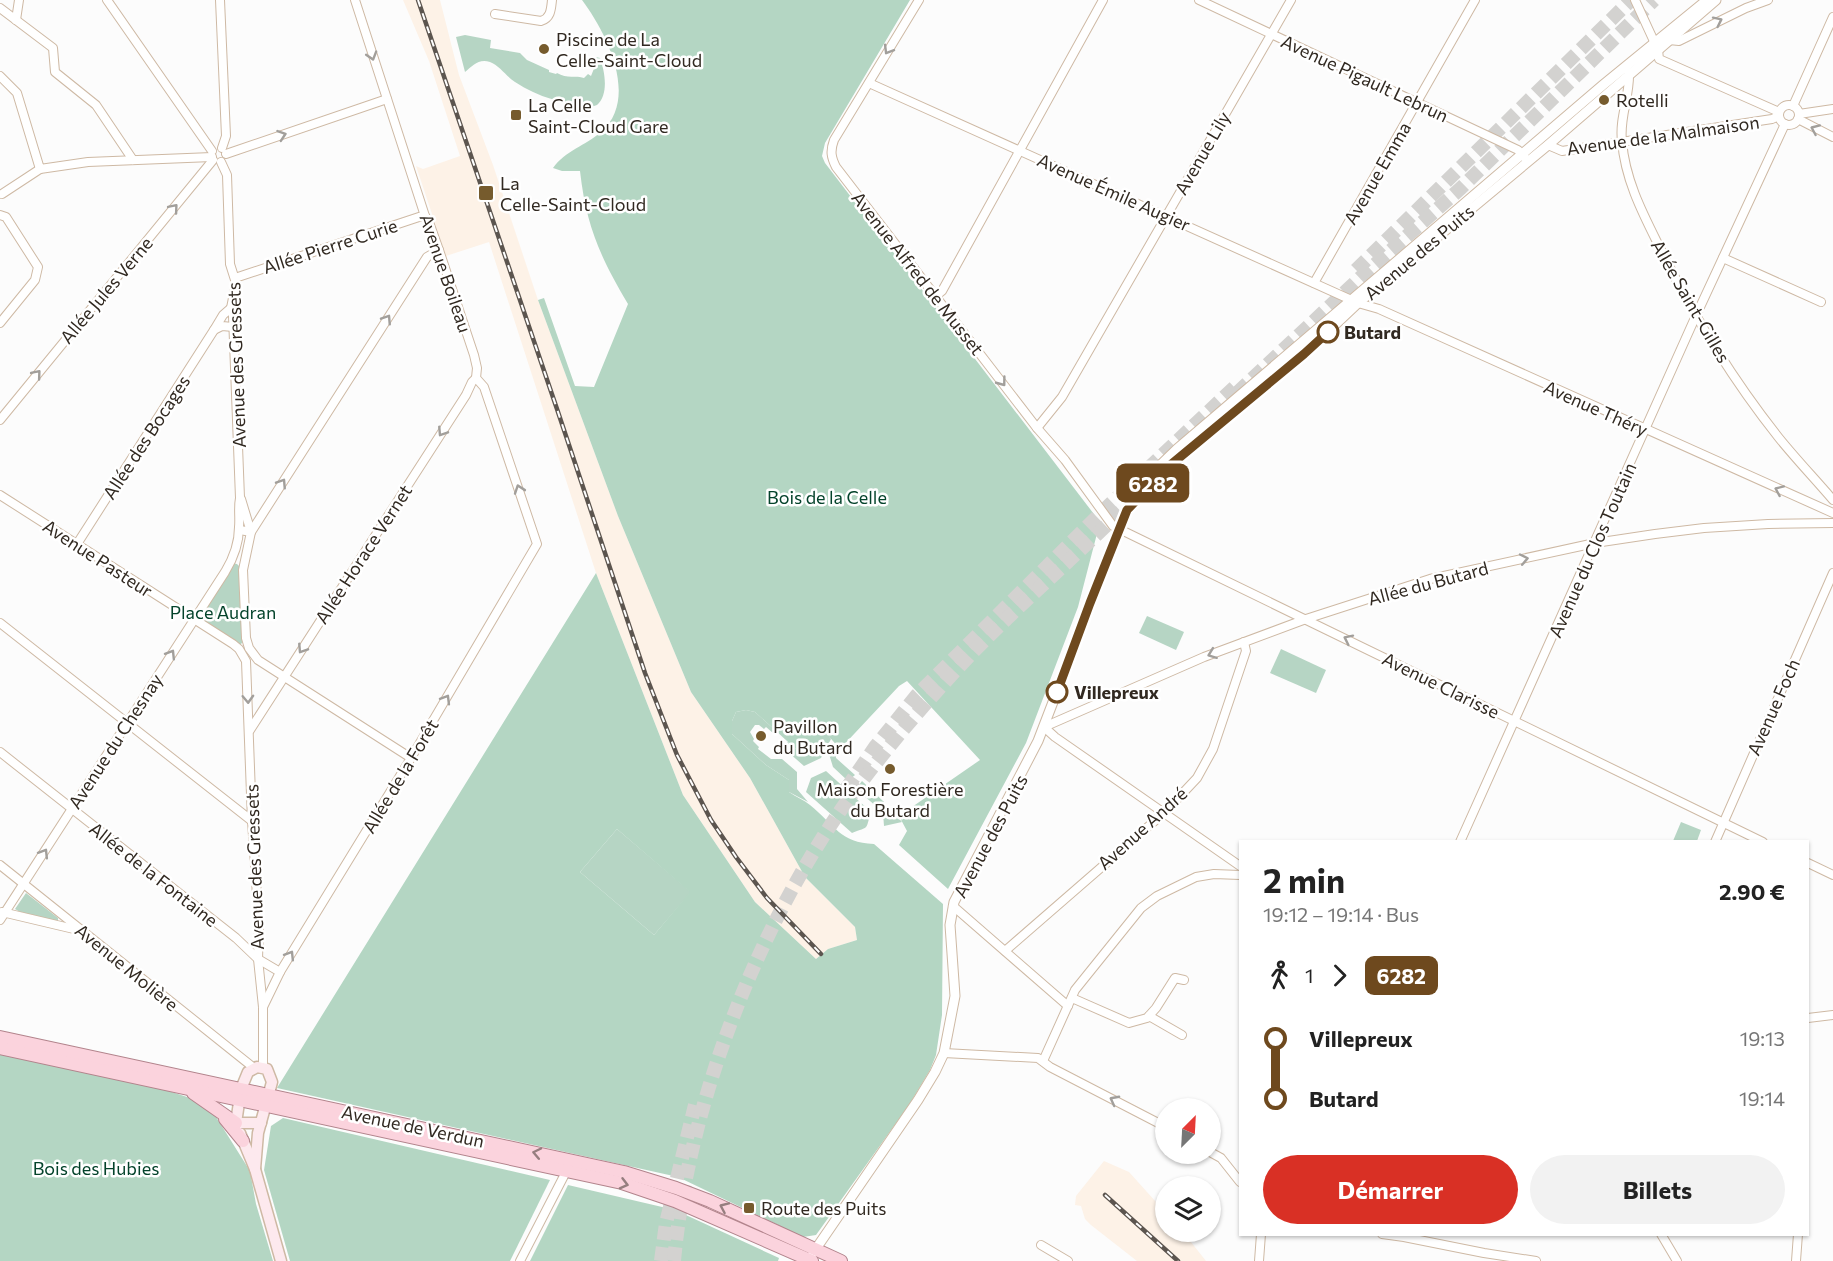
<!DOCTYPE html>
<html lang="fr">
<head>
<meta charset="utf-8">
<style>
  body { margin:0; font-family:Commissioner,sans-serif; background:#f2f2f2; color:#222; height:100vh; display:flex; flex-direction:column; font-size:22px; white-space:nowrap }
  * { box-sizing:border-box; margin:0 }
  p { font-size:20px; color:#767676 }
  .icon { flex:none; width:33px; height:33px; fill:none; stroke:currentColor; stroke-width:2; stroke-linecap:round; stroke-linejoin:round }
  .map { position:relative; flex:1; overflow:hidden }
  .drawer { position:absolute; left:1239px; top:840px; width:570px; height:396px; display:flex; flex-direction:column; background:#fff; border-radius:0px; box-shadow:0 2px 4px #0004 }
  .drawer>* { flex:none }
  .badge { padding:0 12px; border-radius:9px; font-size:21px; line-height:39px }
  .needle { width:39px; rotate:24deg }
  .fabs { position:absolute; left:1155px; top:1098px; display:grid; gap:12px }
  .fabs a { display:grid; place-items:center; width:66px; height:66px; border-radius:50%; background:#fff; box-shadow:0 2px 4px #0004; font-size:30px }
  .map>.badge { position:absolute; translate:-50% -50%; box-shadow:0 0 0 3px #fff }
  .legs { display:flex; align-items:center; gap:9px; height:66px; padding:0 24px; font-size:20px }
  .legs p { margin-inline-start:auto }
  .head { display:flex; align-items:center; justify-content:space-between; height:102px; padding:0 24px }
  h1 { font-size:33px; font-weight:700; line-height:45px }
  .button { display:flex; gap:12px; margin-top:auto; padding:12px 24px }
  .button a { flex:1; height:69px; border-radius:36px; background:#d93025; color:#fff; font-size:24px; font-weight:700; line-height:69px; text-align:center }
  .button a+a { background:#f2f2f2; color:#222 }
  ul { padding:0 24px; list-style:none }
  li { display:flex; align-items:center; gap:21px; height:60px; font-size:22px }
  li i { display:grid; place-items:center; width:9px; height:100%; margin:0 8px; background:currentColor }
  li i::after { content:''; width:15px; height:15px; margin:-8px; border:4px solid; border-radius:50%; background:#fff }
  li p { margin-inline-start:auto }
  li:first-child i { background:linear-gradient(#0000 50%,currentColor 0) }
  li:last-child i { background:linear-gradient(currentColor 50%,#0000 0) }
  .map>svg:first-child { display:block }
</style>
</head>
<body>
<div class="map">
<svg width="1833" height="1261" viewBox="0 0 1833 1261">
  <rect width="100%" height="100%" fill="#fcfcfc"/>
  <g fill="#fdf2e7">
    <polygon points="403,0 440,0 459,75 493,165 538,300 618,516 691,692 750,778 805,877 855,927 857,940 828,949 816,959 755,902 683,795 596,573 489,242 446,256 416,166 423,169 460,156 429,61"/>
    <polygon points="1104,1161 1129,1172 1165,1212 1166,1232 1183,1232 1206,1261 1137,1261 1091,1225 1085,1219 1081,1206 1075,1205 1076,1196"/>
  </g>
  <g fill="#b6d5c4">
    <path d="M465 35 491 40 490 48 520 53 527 60 549 70V72L556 74 557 73C567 79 576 75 584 78L588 74 591 76 595 66 596 57 600 58C605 72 609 94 597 105L591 107C563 103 539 98 515 82 507 77 499 65 490 62 479 58 472 66 465 72L456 37Z"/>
    <polygon points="230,563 237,564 243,570 246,638 241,644 233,644 193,619"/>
    <polygon points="1147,616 1184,632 1176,650 1139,633"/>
    <polygon points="1281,649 1326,670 1316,693 1270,673"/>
    <polygon points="746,710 755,712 775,730 773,733 766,727 764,729 759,725 755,725 750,732 754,739 753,741 759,747 758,749 771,759 782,759 797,772 797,789 808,802 789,792 789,780 766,765 732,734 732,721 736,712"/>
    <polygon points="826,732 831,739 821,758 804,766 788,752 786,744 788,742 798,751"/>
    <polygon points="836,744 840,749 836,753 836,758 855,775 848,781 833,767 829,754"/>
    <path d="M826 771 871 812C865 831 870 826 852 833L806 792 811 778Z"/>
    <polygon points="889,807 902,822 884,826 883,813"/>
    <polygon points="1681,822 1701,830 1697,841 1673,841"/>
    <polygon points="617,829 691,892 654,935 580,872"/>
    <polygon points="26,893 58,918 58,922 20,912 15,909"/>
  </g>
  <g fill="#b4d6c3" fill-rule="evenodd">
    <path d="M582 0H910L825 143 822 156 825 163 1100 522 1078 607 1026 743 948 889 899 845 907 831 899 816 980 760 907 681 899 686 840 749 825 732 805 753 798 751 755 712 746 710 736 712 732 721V734L766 765 789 780V792C796 797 804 800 810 805 835 825 840 843 874 844L943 904 942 1015 936 1055 930 1070 909 1105 816 1235 803 1237 678 1177 277 1088 596 573 683 795 755 902 816 959 828 949 857 940 855 927 805 877 750 778 691 692 618 516 538 300 544 298 575 386 594 387 628 304C600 257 586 225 580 171H562L553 168C566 150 585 146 601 132 640 98 606 32 582 0ZM617 829 690 892 654 935 580 872Z"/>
    <polygon points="862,781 884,802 877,807 856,789"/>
    <polygon points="0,1054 160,1088 208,1104 250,1171 256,1204 273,1261 0,1261"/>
    <polygon points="283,1118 550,1180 510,1261 290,1261 264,1170 271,1126"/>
    <polygon points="568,1185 675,1210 779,1258 778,1261 530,1261"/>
  </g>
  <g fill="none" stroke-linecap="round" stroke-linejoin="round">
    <g stroke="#d3d2d0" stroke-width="14" stroke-dasharray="14 7" stroke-linecap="butt">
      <polyline points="1356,270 1631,0"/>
      <polyline points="1237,393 1361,277 1461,188 1654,0"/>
      <polyline points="846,789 875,747 917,695 1104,510 1239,383"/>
      <polyline points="661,1261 666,1223 695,1105"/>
      <path d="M674 1261C688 1106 755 932 845 804 884 750 929 698 975 650 1027 597 1083 550 1135 497"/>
    </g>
    <g stroke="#ceb9a4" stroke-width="10">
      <g id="minor">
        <polyline points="107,0 212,151"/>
        <polyline points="220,0 226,136 222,148"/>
        <path d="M919 0 834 140C830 151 831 157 836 167L1037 428 1065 460 1113 526 1763 842"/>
        <polyline points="1199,0 1518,150 1526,159"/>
        <polyline points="1635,0 1658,50 1659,59 1779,112"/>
        <polyline points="0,8 53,48 55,72 96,105 133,160"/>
        <path d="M495 14 541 21C551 18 551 9 552 0"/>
        <polyline points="16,20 19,0"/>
        <polyline points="1669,40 1679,41 1746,8 1768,0"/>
        <path d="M1629 73C1630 96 1619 118 1622 141 1625 180 1643 214 1660 248 1693 315 1733 380 1779 438 1796 459 1815 479 1833 500"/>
        <polyline points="0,76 17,93 40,169 88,162 212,157"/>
        <polyline points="869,83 1358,303 1379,309 1833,513"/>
        <circle cx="1789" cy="115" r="10"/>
        <polyline points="1793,106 1833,17"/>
        <polyline points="1799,114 1833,109"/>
        <polyline points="1798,119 1833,137"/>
        <polyline points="1548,145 1562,151 1772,119 1779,116"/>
        <polyline points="226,154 387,99"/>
        <polyline points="2,194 40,169"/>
        <polyline points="0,215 6,217 38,267 35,280 0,323"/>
        <polyline points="1723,258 1821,302"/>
        <polyline points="235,278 419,217 425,216"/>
        <polyline points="1314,283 1475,0"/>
        <polyline points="936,296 942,291 1103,0"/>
        <polyline points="231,308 223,315 214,330 222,326 233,327"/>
        <polyline points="0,420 213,160"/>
        <polyline points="1037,428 1062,397 1291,0"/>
        <polyline points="0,495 233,644 239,649 246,661 252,821 259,926 258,959 263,1007 263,1067"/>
        <polyline points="241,499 251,532 243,570 246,638 249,648 258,660 411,758"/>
        <polyline points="240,530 251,532 427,257 439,250"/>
        <polyline points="77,544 214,330"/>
        <polyline points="0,623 252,821"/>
        <polyline points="250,730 466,395 472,382 476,378"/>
        <polyline points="0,752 236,938 258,959 280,972"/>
        <polyline points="1460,842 1694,320 1785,124"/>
        <polyline points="1715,842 1833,573"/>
        <polyline points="1808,863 1833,875"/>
        <polyline points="0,865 254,1068"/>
        <polyline points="1240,866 1055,737 1044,727 1204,657 1306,619 1430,579 1595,543 1655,534 1704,528 1768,524 1833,523"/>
        <polyline points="953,906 1068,1006"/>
        <polyline points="2,912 78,930"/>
        <path d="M0 920 225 572C233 559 239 543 239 527 240 517 238 508 240 498L233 316 231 308 236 283 230 264 227 175 221 162"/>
        <polyline points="1005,951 1165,812 1197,778 1213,749 1246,651 1244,642"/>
        <polyline points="1072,998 1129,1023 1147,1018 1156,1008 1175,978 1184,980"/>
        <polyline points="263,1007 280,972 411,758 537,544 484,387 476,378 477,368 474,355 439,250 429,222 425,216 355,0"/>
        <polyline points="1149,1016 1182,1035"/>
        <polyline points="1808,1018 1833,1015"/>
        <polyline points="944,1053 1038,1058 1050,1067 1166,1127"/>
        <polyline points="1043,1061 1075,990 1141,908 1157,896 1196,877 1214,874 1240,875"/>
        <polyline points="1210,1152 1221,1158 1240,1182"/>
        <polyline points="1382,1234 1404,1237 1484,1253 1536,1261"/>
        <polyline points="1661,1234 1677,1261"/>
        <polyline points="1041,1245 1068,1261"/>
        <polyline points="520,1261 567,1170"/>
        <polyline points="1259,1261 1261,1234"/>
        <polyline points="1796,1261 1798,1234"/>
      </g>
    </g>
    <g stroke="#ceb9a4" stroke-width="11">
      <g id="tertiary">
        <polyline points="1127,510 1168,467 1225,419 1304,354 1358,303 1548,145 1716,0"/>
        <polyline points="813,1253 918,1100 935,1072 944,1053 955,996 950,925 954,902 1038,741 1131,499 1147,478 1177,449 1603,85 1707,0"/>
      </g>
    </g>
    <g stroke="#ceb9a4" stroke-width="13">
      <g id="secondary">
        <polyline points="236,1123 241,1089 248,1072 257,1067 267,1069 272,1082 258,1133 255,1169"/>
        <polyline points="236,1123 261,1123"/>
        <polyline points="240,1133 255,1169 281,1261"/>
      </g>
    </g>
    <g stroke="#b2848c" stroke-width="14">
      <g id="primary">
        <polyline points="0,1037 624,1172 676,1188 710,1201 841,1261"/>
        <polyline points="0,1048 622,1183 675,1201 812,1261"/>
        <polyline points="193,1093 236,1123"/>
        <polyline points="225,1119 243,1141"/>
      </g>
    </g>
    <use href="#minor" stroke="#fff" stroke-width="8"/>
    <use href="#tertiary" stroke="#fff" stroke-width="9"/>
    <use href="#secondary" stroke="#fde9ee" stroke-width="10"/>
    <use href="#primary" stroke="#fbd3dd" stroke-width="12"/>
    <g stroke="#5c554f" stroke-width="4.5">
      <g id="rail">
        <polyline points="418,0 557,409 645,673 677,755 711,820 736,857 767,898 821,954"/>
        <polyline points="1105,1195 1178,1261"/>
      </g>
    </g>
    <use href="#rail" stroke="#fff" stroke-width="2" stroke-dasharray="7" stroke-linecap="butt"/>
  </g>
  <defs><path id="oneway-chevron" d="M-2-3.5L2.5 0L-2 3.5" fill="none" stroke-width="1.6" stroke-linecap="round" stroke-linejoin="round" transform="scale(1.5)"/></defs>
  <g stroke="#a29f9b">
    <use href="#oneway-chevron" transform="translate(1718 21) rotate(-26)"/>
    <use href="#oneway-chevron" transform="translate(888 50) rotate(121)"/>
    <use href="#oneway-chevron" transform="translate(372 56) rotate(73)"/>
    <use href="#oneway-chevron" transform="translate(1815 129) rotate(-156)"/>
    <use href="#oneway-chevron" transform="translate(282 135) rotate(-19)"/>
    <use href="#oneway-chevron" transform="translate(174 208) rotate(-50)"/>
    <use href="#oneway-chevron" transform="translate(387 319) rotate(-57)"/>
    <use href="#oneway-chevron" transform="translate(37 374) rotate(-50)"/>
    <use href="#oneway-chevron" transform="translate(1002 382) rotate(53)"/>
    <use href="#oneway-chevron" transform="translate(442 432) rotate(123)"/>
    <use href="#oneway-chevron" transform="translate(282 483) rotate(-57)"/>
    <use href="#oneway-chevron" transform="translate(519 489) rotate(-109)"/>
    <use href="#oneway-chevron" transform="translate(1779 490) rotate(-156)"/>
    <use href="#oneway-chevron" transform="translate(1524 559) rotate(-12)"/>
    <use href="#oneway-chevron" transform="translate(1348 639) rotate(-154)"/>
    <use href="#oneway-chevron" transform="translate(302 649) rotate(123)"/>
    <use href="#oneway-chevron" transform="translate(171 654) rotate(-58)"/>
    <use href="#oneway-chevron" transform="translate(1212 654) rotate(159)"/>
    <use href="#oneway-chevron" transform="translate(248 699) rotate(88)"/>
    <use href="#oneway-chevron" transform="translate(446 699) rotate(-59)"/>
    <use href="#oneway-chevron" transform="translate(44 853) rotate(-58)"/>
    <use href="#oneway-chevron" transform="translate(290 955) rotate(-58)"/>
    <use href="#oneway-chevron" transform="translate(1114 1100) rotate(-152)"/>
  </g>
  <g stroke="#967e7f">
    <use href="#oneway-chevron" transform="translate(537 1153) rotate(-168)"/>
    <use href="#oneway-chevron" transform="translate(624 1184) rotate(15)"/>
    <use href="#oneway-chevron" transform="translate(724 1207) rotate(-156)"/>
  </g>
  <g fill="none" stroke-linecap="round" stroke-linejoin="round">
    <g stroke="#fff" stroke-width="14">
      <polyline id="line-1" points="1057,692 1090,603 1127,510 1168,467 1304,354 1328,332"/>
    </g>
    <use href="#line-1" stroke="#6e491e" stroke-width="9"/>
  </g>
  <g fill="#765b2d" stroke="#fff" stroke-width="2">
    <circle cx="544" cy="49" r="6"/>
    <circle cx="1604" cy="100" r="6"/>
    <rect x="510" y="109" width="12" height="12" rx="3"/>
    <rect x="478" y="185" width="16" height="16" rx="3"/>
    <circle cx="761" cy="736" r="6"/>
    <circle cx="890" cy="769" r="6"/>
    <rect x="743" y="1202" width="12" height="12" rx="3"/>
  </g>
  <g fill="#fff" stroke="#6e491e" stroke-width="3">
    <circle cx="1328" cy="332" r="10"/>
    <circle cx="1057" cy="692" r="10"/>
  </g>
  <g text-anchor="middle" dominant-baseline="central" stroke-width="5" stroke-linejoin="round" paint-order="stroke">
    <g font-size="18" fill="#312921" stroke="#fff" text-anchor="start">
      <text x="556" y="39">Piscine de La<tspan x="556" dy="21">Celle-Saint-Cloud</tspan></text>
      <text x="1616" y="100">Rotelli</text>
      <text x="528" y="105">La Celle<tspan x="528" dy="21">Saint-Cloud Gare</tspan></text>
      <text x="500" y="183">La<tspan x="500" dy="21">Celle-Saint-Cloud</tspan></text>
      <text x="773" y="726">Pavillon<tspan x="773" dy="21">du Butard</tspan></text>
      <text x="890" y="789" text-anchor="middle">Maison Forestière<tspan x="890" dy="21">du Butard</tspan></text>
      <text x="761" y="1208">Route des Puits</text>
    </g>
    <g font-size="18" fill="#312921" stroke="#fff">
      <text transform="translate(1365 78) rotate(25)">Avenue Pigault Lebrun</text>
      <text transform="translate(1663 135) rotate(-8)">Avenue de la Malmaison</text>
      <text transform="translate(1202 153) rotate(-60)">Avenue Lily</text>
      <text transform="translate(1377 173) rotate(-60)">Avenue Emma</text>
      <text transform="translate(1114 192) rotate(24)">Avenue Émile Augier</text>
      <text transform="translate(330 246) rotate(-18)">Allée Pierre Curie</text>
      <text transform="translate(1419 252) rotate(-40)">Avenue des Puits</text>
      <text transform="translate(446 273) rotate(71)">Avenue Boileau</text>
      <text transform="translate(918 273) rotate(52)">Avenue Alfred de Musset</text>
      <text transform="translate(106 290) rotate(-50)">Allée Jules Verne</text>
      <text transform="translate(1691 301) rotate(60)">Allée Saint-Gilles</text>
      <text transform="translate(236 365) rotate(-92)">Avenue des Gressets</text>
      <text transform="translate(1596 408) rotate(24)">Avenue Théry</text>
      <text transform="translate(146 437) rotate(-57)">Allée des Bocages</text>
      <text transform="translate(1592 550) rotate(-66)">Avenue du Clos Toutain</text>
      <text transform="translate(363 554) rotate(-57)">Allée Horace Vernet</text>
      <text transform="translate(98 558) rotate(33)">Avenue Pasteur</text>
      <text transform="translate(1428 583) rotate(-15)">Allée du Butard</text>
      <text transform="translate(1441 685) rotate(26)">Avenue Clarisse</text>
      <text transform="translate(1773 707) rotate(-66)">Avenue Foch</text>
      <text transform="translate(115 741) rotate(-57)">Avenue du Chesnay</text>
      <text transform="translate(400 776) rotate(-59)">Allée de la Forêt</text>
      <text transform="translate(1142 828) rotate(-42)">Avenue André</text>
      <text transform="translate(990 836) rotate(-62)">Avenue des Puits</text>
      <text transform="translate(254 867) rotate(-92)">Avenue des Gressets</text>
      <text transform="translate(154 874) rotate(38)">Allée de la Fontaine</text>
      <text transform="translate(127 967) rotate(39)">Avenue Molière</text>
      <text transform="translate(413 1126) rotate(12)">Avenue de Verdun</text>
    </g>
    <g font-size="18" font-weight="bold" fill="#312921" stroke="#fff" text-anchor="start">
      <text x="1344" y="332">Butard</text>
      <text x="1074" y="692">Villepreux</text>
    </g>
    <g font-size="18" fill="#04432b" stroke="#fff">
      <text x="827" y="497">Bois de la Celle</text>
      <text x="223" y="612">Place Audran</text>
      <text x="96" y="1168">Bois des Hubies</text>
    </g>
  </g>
</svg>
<div class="fabs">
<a><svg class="needle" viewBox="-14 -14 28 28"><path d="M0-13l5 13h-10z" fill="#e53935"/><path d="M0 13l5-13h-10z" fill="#767676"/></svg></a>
<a><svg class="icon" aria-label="layers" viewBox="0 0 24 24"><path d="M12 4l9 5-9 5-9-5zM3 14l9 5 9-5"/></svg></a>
</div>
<b class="badge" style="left:1153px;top:483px;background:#6e491e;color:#fff">6282</b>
<section class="drawer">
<div class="head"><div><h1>2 min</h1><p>19:12 – 19:14 · Bus</p></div><b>2.90 €</b></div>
<div class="legs"><svg class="icon" aria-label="walk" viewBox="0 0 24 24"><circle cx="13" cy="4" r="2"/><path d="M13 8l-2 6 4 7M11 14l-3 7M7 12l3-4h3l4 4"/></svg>1<svg class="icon" aria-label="forward" viewBox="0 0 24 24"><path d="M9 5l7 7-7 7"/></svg><b class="badge" style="background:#6e491e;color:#fff">6282</b></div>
<ul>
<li><i style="color:#6e491e"></i><b>Villepreux</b><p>19:13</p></li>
<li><i style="color:#6e491e"></i><b>Butard</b><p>19:14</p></li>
</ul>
<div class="button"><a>Démarrer</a><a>Billets</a></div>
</section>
</div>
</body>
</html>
